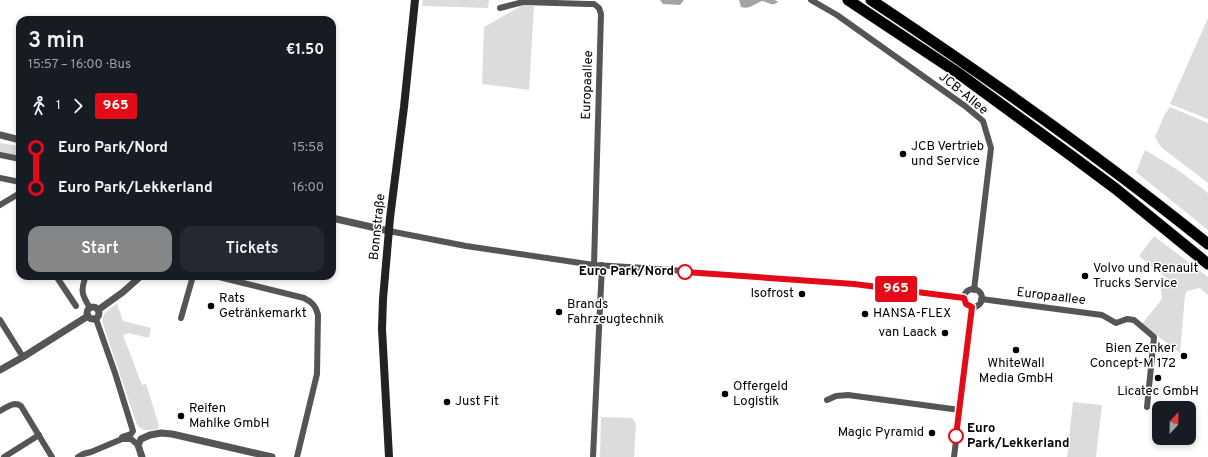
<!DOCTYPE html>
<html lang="en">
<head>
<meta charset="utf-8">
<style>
  body { margin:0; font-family:Overpass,sans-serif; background:#242831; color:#f1f3f6; height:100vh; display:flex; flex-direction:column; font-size:15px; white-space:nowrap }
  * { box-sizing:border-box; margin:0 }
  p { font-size:13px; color:#9ea1a6 }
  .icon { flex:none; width:22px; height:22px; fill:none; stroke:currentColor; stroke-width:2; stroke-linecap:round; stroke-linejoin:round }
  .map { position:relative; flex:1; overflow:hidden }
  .details { position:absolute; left:16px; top:16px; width:320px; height:264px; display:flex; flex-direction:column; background:#171b24; border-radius:12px; box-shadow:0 2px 6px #0003 }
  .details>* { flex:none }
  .badge { padding:0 8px; border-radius:3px; font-size:14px; line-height:26px }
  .needle { width:26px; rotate:22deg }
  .fabs { position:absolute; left:1152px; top:401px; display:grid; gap:8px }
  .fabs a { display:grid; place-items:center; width:44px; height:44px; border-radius:8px; background:#171b24; box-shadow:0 2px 6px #0003; font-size:20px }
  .map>.badge { position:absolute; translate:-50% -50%; box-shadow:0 0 0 2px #fff }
  .legs { display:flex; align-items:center; gap:6px; height:44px; padding:0 12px; font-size:13px }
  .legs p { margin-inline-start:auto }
  .overview { display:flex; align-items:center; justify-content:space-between; height:68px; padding:0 12px }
  h1 { font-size:22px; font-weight:600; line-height:30px }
  .button { display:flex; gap:8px; margin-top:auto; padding:8px 12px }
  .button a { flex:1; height:46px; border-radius:12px; background:#858687; color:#fff; font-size:16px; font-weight:600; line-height:46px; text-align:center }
  .button a+a { background:#242831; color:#f1f3f6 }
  ul { padding:0 12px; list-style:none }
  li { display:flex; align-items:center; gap:14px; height:40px; font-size:15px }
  li i { display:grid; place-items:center; width:6px; height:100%; margin:0 5px; background:currentColor }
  li i::after { content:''; width:10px; height:10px; margin:-5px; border:3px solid; border-radius:50%; background:#171b24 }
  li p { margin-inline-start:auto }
  li:first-child i { background:linear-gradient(#0000 50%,currentColor 0) }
  li:last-child i { background:linear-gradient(currentColor 50%,#0000 0) }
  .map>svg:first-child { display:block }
</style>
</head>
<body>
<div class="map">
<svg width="1208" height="457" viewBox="0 0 1208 457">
  <rect width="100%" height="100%" fill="#fff"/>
  <g fill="#dcdcdc">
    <polygon points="423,0 489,0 488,8 422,6"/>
    <polygon points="521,6 534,6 529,90 482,84 484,27"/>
    <polygon points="1208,18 1208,119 1170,104"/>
    <polygon points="1170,107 1208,123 1208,183 1161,147 1155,137 1165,114"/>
    <polygon points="0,143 20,146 20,157 0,152"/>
    <polygon points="1145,150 1178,170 1208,193 1208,230 1136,172"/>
    <polygon points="1154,236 1208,277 1208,295 1200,288 1187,291 1185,295 1180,353 1142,324 1162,299 1161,290 1169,280 1139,256"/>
    <path d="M117 303 123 321 151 328 149 338 128 333 123 335 142 385 146 384 159 425 158 429C150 430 142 432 137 425L102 321 104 314Z"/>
    <polygon points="1073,402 1102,405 1096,457 1067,457"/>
    <polygon points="601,417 631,418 634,420 636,424 634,457 600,457"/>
  </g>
  <g fill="#a3a3a3">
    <polygon points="660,0 684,0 680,5 663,4"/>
    <path d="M739 0H775L778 2C772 7 768 2 762 1 754 4 749 10 741 7Z"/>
  </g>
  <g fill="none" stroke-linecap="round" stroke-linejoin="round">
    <g stroke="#dbdbdb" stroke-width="12">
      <g id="motorway">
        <polyline points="848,0 958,73 1073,157 1116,189 1208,264"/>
        <path d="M871 0C987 77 1100 157 1208 244"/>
      </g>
    </g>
    <g stroke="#555" stroke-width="6">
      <polyline points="811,0 837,15 965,106 983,121 991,148 974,290"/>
      <polyline points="500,8 523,2 588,4 594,4 599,8 601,14 594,265"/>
      <polyline points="0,155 20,159"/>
      <polyline points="0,178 20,182"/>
      <polyline points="0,205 20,193"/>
      <polyline points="389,231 466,246 594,265 645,268 849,284 964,298"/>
      <polyline points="56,276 76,306"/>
      <path d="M86 276C80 291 82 295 90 308"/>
      <path d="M215 276 304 298C312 302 316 306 318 315L317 374 297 457"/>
      <circle cx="973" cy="298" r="9"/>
      <polyline points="981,299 1102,315 1116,323 1127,319 1134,320 1154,337 1147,407"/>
      <polyline points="181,318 193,276"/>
      <polyline points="96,319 115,373 133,431 131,434 122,437 122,439"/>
      <polyline points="0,320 23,357"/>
      <polyline points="827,400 836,396 848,395 960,410"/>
      <path d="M0 411C7 407 14 401 21 406L52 457"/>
      <polyline points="4,457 39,435"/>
      <polyline points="78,457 83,454 91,452 122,439 131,439 138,445"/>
      <polyline points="593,457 602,265"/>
      <polyline points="954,457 972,307"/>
    </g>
    <g stroke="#555" stroke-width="7">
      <polyline points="0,135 20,140"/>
      <polyline points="332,218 389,231"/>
      <circle cx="93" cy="313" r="6"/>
      <polyline points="98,310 123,292 141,276"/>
      <polyline points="0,370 23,357 88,316"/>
      <polyline points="142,457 138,445 141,439 150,435 161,433 172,434 272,457"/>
    </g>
    <polyline stroke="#222" stroke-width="8" points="389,457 382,329 383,299 390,218 404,107 415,0"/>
    <use href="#motorway" stroke="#000" stroke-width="11"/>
  </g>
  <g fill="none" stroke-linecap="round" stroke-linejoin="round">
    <g stroke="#fff" stroke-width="9">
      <polyline id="line-1" points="685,272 854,284 964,298 966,304 972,307 956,436"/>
    </g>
    <use href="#line-1" stroke="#e30b18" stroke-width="6"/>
  </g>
  <g fill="#000" stroke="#fff" stroke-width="1.5">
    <circle cx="903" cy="154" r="4"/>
    <circle cx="1085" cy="276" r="4"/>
    <circle cx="802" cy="294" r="4"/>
    <circle cx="211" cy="306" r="4"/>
    <circle cx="559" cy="312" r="4"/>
    <circle cx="865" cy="314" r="4"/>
    <circle cx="945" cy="333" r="4"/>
    <circle cx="1016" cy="350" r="4"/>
    <circle cx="1184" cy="356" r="4"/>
    <circle cx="1158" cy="378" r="4"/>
    <circle cx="725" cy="394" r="4"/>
    <circle cx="447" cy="402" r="4"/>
    <circle cx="181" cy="416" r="4"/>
    <circle cx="932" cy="433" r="4"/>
  </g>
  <g fill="#fff" stroke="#e30b18" stroke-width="2">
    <circle cx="685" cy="272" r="7"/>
    <circle cx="956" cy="436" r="7"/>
  </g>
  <g text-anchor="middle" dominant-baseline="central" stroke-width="3" stroke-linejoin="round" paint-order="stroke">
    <g font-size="13" fill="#000" stroke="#fff">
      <text transform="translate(588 85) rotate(-88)">Europaallee</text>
      <text transform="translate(963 94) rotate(39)">JCB-Allee</text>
      <text transform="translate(378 227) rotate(-84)">Bonnstraße</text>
      <text transform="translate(1051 297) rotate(7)">Europaallee</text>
    </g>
    <g font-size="13" fill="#000" stroke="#fff" text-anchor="start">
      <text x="911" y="147">JCB Vertrieb<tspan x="911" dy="15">und Service</tspan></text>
      <text x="1093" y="269">Volvo und Renault<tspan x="1093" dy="15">Trucks Service</tspan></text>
      <text x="794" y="294" text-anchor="end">Isofrost</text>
      <text x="219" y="299">Rats<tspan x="219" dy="15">Getränkemarkt</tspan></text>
      <text x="567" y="305">Brands<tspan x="567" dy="15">Fahrzeugtechnik</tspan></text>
      <text x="873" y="314">HANSA-FLEX</text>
      <text x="937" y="333" text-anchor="end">van Laack</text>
      <text x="1176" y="349" text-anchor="end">Bien Zenker<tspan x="1176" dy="15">Concept-M 172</tspan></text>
      <text x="1016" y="364" text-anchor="middle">WhiteWall<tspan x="1016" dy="15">Media GmbH</tspan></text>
      <text x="733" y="387">Offergeld<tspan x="733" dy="15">Logistik</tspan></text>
      <text x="1158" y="392" text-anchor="middle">Licatec GmbH</text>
      <text x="455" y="402">Just Fit</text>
      <text x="189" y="409">Reifen<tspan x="189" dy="15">Mahlke GmbH</tspan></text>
      <text x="924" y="433" text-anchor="end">Magic Pyramid</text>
    </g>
    <g font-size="13" font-weight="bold" fill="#000" stroke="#fff" text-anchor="end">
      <text x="674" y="272">Euro Park/Nord</text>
      <text x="967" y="429" text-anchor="start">Euro<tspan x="967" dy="15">Park/Lekkerland</tspan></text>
    </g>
  </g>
</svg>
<div class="fabs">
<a><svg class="needle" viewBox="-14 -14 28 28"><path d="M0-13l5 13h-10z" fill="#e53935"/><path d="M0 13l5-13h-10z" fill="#9ea1a6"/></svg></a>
</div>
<b class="badge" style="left:896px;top:289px;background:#e30b18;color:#fff">965</b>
<section class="details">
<div class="overview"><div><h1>3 min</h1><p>15:57 – 16:00 · Bus</p></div><b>€1.50</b></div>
<div class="legs"><svg class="icon" aria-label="walk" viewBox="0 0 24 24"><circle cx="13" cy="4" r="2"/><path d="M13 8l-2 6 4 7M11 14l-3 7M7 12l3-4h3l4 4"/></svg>1<svg class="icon" aria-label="forward" viewBox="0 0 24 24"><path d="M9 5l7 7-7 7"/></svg><b class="badge" style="background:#e30b18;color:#fff">965</b></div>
<ul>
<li><i style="color:#e30b18"></i><b>Euro Park/Nord</b><p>15:58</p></li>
<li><i style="color:#e30b18"></i><b>Euro Park/Lekkerland</b><p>16:00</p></li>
</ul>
<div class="button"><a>Start</a><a>Tickets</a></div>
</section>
</div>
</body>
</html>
